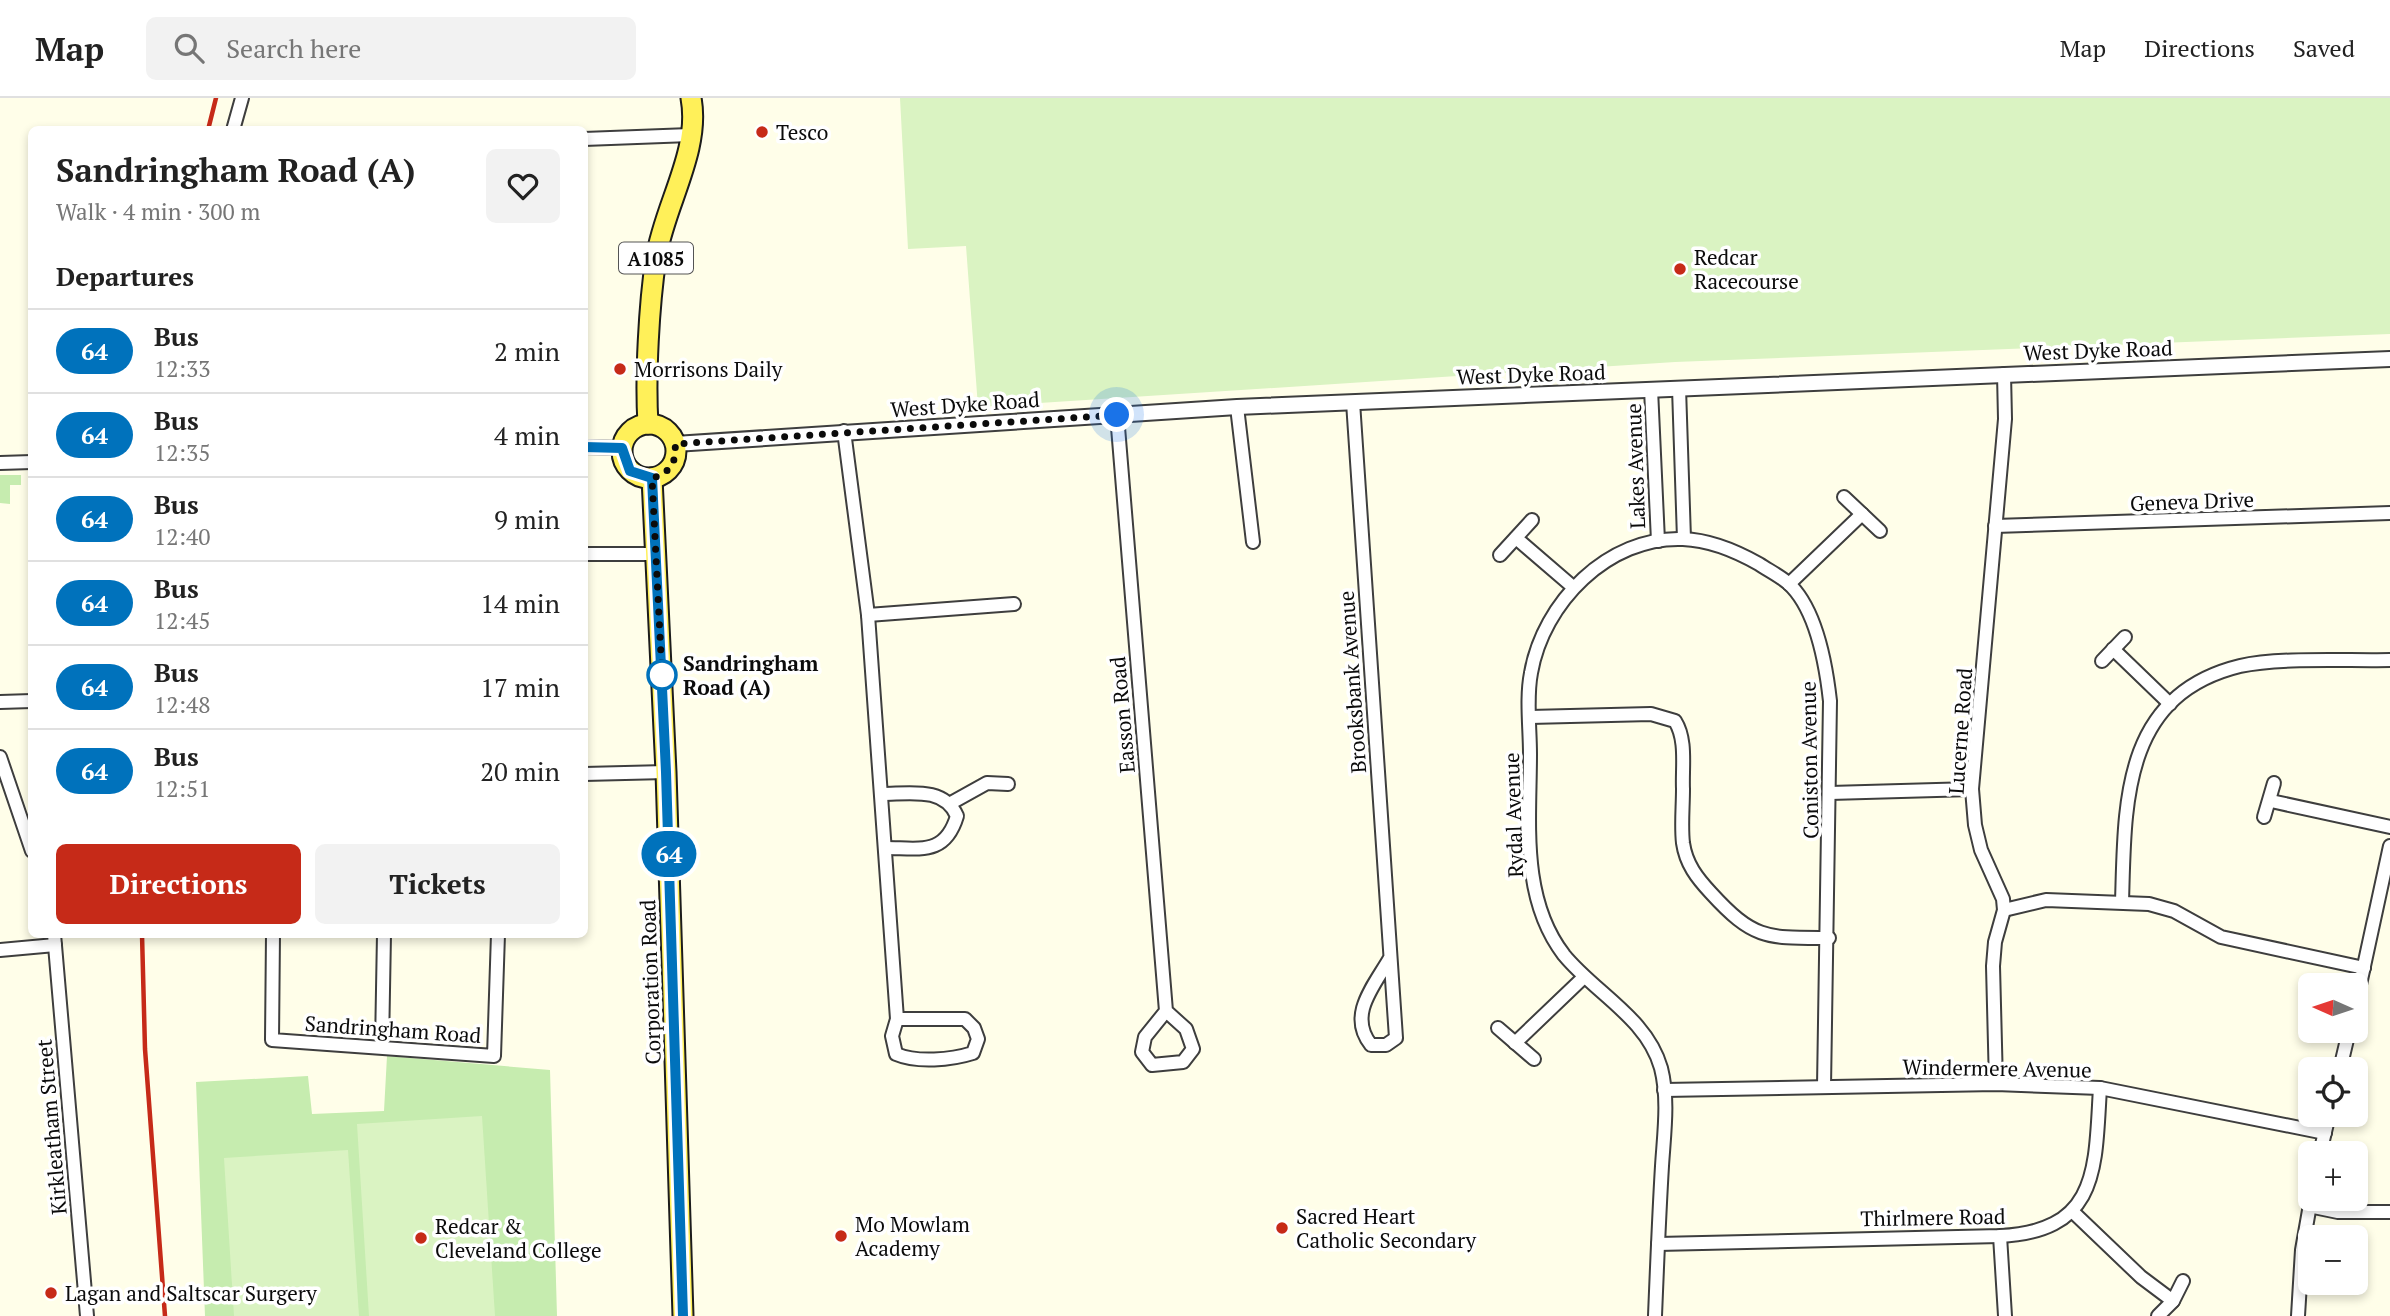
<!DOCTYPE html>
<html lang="en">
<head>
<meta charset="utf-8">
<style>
  body { margin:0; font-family:"PT Serif",serif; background:#f2f2f2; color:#222; height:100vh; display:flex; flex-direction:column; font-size:26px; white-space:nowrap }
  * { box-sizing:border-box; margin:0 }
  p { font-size:23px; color:#767676 }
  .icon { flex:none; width:38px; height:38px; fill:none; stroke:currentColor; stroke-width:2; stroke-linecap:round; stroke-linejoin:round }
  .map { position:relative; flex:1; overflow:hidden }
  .drawer { position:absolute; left:28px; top:28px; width:560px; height:812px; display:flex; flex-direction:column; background:#fff; border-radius:10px; box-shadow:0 4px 10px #0003 }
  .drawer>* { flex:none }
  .badge { padding:0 14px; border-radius:23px; font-size:24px; line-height:46px }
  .needle { width:46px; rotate:273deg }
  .buttons { position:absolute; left:2298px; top:875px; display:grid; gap:14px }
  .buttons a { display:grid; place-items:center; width:70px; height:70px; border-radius:10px; background:#fff; box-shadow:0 4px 10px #0003; font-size:35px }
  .you { position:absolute; width:35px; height:35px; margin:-18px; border:5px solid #fff; border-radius:50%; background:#1a73e8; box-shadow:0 0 0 10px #1a73e833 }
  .map>.badge { position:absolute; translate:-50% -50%; box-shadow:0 0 0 4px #fff }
  h2 { padding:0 28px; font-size:26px; line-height:63px }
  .round { display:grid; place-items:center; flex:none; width:74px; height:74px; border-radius:10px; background:#f2f2f2 }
  .overview { display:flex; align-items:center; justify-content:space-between; height:119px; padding:0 28px }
  h1 { font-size:33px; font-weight:700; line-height:52px }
  .cta { display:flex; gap:14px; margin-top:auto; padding:14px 28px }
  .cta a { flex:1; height:80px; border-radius:10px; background:#c62a18; color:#fff; font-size:28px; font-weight:700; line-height:80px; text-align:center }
  .cta a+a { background:#f2f2f2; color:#222 }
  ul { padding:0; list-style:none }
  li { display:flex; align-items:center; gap:21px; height:84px; padding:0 28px; border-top:2px solid #e0e0e0 }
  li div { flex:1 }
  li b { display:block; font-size:26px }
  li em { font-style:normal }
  li .badge { min-width:77px; font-weight:700; text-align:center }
  header { display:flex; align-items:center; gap:42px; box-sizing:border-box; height:98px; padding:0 35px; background:#fff; border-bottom:2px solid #e0e0e0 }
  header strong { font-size:33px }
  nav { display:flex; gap:38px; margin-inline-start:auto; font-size:24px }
  .search { width:490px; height:63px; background:#f2f2f2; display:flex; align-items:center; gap:18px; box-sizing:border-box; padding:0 24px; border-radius:10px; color:#767676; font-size:26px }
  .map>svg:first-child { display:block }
</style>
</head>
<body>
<header>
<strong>Map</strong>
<div class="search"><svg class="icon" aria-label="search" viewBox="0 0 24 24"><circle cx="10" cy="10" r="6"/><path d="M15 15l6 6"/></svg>Search here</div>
<nav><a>Map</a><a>Directions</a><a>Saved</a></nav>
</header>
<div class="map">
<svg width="2390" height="1218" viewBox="0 0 2390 1218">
  <rect width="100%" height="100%" fill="#fffee9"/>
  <g fill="#c6ecaf">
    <polygon points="0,377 21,377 21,387 10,387 10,406 0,405"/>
    <polygon points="387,958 550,972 557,1218 205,1218 196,984 308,978 312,1016 384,1013"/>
  </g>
  <g fill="#daf3c2">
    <polygon points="900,0 2390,0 2390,236 1675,264 978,309 966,148 908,151"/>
    <polygon points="482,1018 495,1218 369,1218 357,1026"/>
    <polygon points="348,1052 359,1218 234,1218 224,1060"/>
  </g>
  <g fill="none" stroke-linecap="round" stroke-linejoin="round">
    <g stroke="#3e3e3e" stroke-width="16">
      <g id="minor">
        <polyline points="233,32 242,0"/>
        <polyline points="584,41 690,37"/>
        <polyline points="1679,290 1684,441"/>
        <polyline points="1651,291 1658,443"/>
        <path d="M1353 304 1396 940 1386 947H1371C1347 917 1374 888 1390 860"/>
        <polyline points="1237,309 1253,444"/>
        <polyline points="1117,317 1166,913 1186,931 1193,951 1183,964 1152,967 1142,954 1145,939 1166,913"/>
        <path d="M844 333 868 517 897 921 892 938 896 956C917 965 951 962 973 955L978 941 974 930 965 921H897"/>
        <polyline points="584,349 622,350"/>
        <polyline points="0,365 32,364"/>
        <polyline points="1844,399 1880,433"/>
        <polyline points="1995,428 2390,415"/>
        <polyline points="1516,440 1573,489"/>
        <polyline points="584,456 655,456"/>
        <polyline points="1500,457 1532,422"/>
        <polyline points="1789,486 1862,416"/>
        <polyline points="868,517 1014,506"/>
        <polyline points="2113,551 2170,606"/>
        <polyline points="2102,563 2125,539"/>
        <polyline points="0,604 32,603"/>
        <path d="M1530 619 1651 616 1675 623C1687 642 1682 669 1683 691 1683 709 1681 728 1683 745 1686 766 1697 780 1711 795 1754 842 1767 840 1829 840"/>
        <polyline points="0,659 32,753"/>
        <polyline points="584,676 666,674"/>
        <polyline points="1830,695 1972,691"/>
        <path d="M881 696C909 696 944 688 957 718 945 758 920 750 885 750"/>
        <polyline points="2271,703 2390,729"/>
        <polyline points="951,705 987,685 1008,686"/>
        <polyline points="2264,719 2274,685"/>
        <path d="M2122 804C2125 707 2121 597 2240 568 2280 559 2347 563 2390 562"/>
        <polyline points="2004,812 2046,802 2149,806 2174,813 2221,839 2364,870"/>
        <polyline points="54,836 87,1218"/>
        <polyline points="273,836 272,942 494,958 498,836"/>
        <polyline points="0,852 55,847"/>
        <polyline points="2356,905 2390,748"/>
        <polyline points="1498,930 1534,961"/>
        <polyline points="1515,945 1584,879"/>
        <polyline points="382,948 384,836"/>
        <polyline points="2340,971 2349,933"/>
        <polyline points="1996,986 1993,868 1995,844 2004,812 2003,801 1981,752 1975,727 1972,691 2005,321 2004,276"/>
        <polyline points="1664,992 1996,986 2100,990 2325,1035"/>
        <polyline points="2320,1055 2329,1017"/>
        <polyline points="2309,1108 2338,1114 2390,1114"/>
        <polyline points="2072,1113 2141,1179 2173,1203"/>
        <polyline points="2000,1138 2005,1218"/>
        <path d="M1658 1146 2000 1138C2100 1133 2095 1069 2100 990"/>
        <path d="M1655 1218C1657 1168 1659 1118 1662 1068 1664 1036 1669 1001 1661 970 1647 920 1595 895 1564 857 1520 800 1530 723 1530 656 1530 630 1526 600 1531 575 1543 505 1608 438 1683 441 1710 442 1736 453 1759 466 1768 472 1780 478 1788 485 1817 511 1826 567 1830 603L1824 989"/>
        <polyline points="2158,1218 2173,1203 2183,1183"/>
        <polyline points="2298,1218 2302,1152 2311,1101"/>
      </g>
    </g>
    <g stroke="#3e3e3e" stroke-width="18">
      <polyline id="tertiary" points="675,346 1237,309 2390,261"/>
    </g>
    <g stroke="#1c1c1c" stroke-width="23">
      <g id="primary">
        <circle cx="649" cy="353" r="27"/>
        <path d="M648 326C645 279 649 207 656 160 664 108 701 53 691 0"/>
        <polyline points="652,380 666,674 683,1218"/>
      </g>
    </g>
    <use href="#minor" stroke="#fff" stroke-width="12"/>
    <use href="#tertiary" stroke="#fff" stroke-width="14"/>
    <use href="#primary" stroke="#fff059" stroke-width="19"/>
    <g stroke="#c62a18" stroke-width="4.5">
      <polyline points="208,32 216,0"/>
      <polyline points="142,836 145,951 165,1218"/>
    </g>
  </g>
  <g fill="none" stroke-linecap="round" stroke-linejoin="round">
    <g stroke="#fff" stroke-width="16">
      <polyline id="line" points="584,349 622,350 630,373 652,380 666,674 683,1218"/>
    </g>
    <use href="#line" stroke="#0072bc" stroke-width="10"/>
    <path stroke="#0b0b0b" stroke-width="7" stroke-dasharray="0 12.6" d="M662 577 652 380C670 375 677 364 675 346L1117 317"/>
  </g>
  <g fill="#c62a18" stroke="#fff" stroke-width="2.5">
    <circle cx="762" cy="34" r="7"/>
    <circle cx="1680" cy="171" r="7"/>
    <circle cx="620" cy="271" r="7"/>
    <circle cx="1282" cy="1130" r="7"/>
    <circle cx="841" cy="1138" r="7"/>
    <circle cx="421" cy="1140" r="7"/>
    <circle cx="51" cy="1195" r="7"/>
  </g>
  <circle fill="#fff" stroke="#0072bc" stroke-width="3.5" cx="662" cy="577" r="14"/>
  <g text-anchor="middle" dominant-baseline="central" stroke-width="7" stroke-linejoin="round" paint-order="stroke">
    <rect fill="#fff" stroke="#545454" stroke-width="2" x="619" y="144.5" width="74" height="31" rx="5"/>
    <g font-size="19" font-weight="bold" fill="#0b0b0b">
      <text x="656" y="160">A1085</text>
    </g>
    <g font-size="21" fill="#0b0b0b" stroke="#fff" text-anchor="start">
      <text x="776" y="34">Tesco</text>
      <text x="1694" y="159">Redcar<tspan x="1694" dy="24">Racecourse</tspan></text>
      <text x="634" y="271">Morrisons Daily</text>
      <text x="1296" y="1118">Sacred Heart<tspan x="1296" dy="24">Catholic Secondary</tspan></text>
      <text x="855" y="1126">Mo Mowlam<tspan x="855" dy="24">Academy</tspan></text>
      <text x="435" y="1128">Redcar &amp;<tspan x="435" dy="24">Cleveland College</tspan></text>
      <text x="65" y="1195">Lagan and Saltscar Surgery</text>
    </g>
    <g font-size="21" fill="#0b0b0b" stroke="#fff">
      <text transform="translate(2098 252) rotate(-2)">West Dyke Road</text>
      <text transform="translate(1531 276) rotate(-2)">West Dyke Road</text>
      <text transform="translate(965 306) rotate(-4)">West Dyke Road</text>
      <text transform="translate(1635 368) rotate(-92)">Lakes Avenue</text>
      <text transform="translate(2192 403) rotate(-2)">Geneva Drive</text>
      <text transform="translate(1352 584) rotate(-94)">Brooksbank Avenue</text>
      <text transform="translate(1122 617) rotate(-95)">Easson Road</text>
      <text transform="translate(1960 633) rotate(-86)">Lucerne Road</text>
      <text transform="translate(1809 662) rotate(-91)">Coniston Avenue</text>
      <text transform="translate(1513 717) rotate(-92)">Rydal Avenue</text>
      <text transform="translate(650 884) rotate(-92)">Corporation Road</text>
      <text transform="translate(393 931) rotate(4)">Sandringham Road</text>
      <text transform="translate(1997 970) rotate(1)">Windermere Avenue</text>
      <text transform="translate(51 1029) rotate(-95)">Kirkleatham Street</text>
      <text transform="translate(1933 1119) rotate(-1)">Thirlmere Road</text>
    </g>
    <g font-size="21" font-weight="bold" fill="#0b0b0b" stroke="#fff" text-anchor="start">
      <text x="683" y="565">Sandringham<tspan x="683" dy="24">Road (A)</tspan></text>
    </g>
  </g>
</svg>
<div class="buttons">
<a><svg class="needle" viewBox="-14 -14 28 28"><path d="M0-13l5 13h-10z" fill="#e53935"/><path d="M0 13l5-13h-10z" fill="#767676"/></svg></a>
<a><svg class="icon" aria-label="locate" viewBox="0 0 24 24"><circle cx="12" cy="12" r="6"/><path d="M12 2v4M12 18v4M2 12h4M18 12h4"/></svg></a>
<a>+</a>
<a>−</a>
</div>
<div class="you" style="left:1117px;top:317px"></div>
<b class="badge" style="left:669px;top:756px;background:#0072bc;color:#fff">64</b>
<section class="drawer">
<div class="overview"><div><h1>Sandringham Road (A)</h1><p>Walk · 4 min · 300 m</p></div><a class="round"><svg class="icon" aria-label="heart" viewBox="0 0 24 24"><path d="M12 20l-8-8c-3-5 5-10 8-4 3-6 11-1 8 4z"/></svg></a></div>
<h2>Departures</h2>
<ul>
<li><span class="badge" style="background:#0072bc;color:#fff">64</span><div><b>Bus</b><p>12:33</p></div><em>2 min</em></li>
<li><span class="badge" style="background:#0072bc;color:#fff">64</span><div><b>Bus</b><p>12:35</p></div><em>4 min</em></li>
<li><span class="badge" style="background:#0072bc;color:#fff">64</span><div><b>Bus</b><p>12:40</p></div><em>9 min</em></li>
<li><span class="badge" style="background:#0072bc;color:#fff">64</span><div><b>Bus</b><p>12:45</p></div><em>14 min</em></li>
<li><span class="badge" style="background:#0072bc;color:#fff">64</span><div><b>Bus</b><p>12:48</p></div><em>17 min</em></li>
<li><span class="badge" style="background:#0072bc;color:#fff">64</span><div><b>Bus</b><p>12:51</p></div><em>20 min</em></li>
</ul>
<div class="cta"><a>Directions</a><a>Tickets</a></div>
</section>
</div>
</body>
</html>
